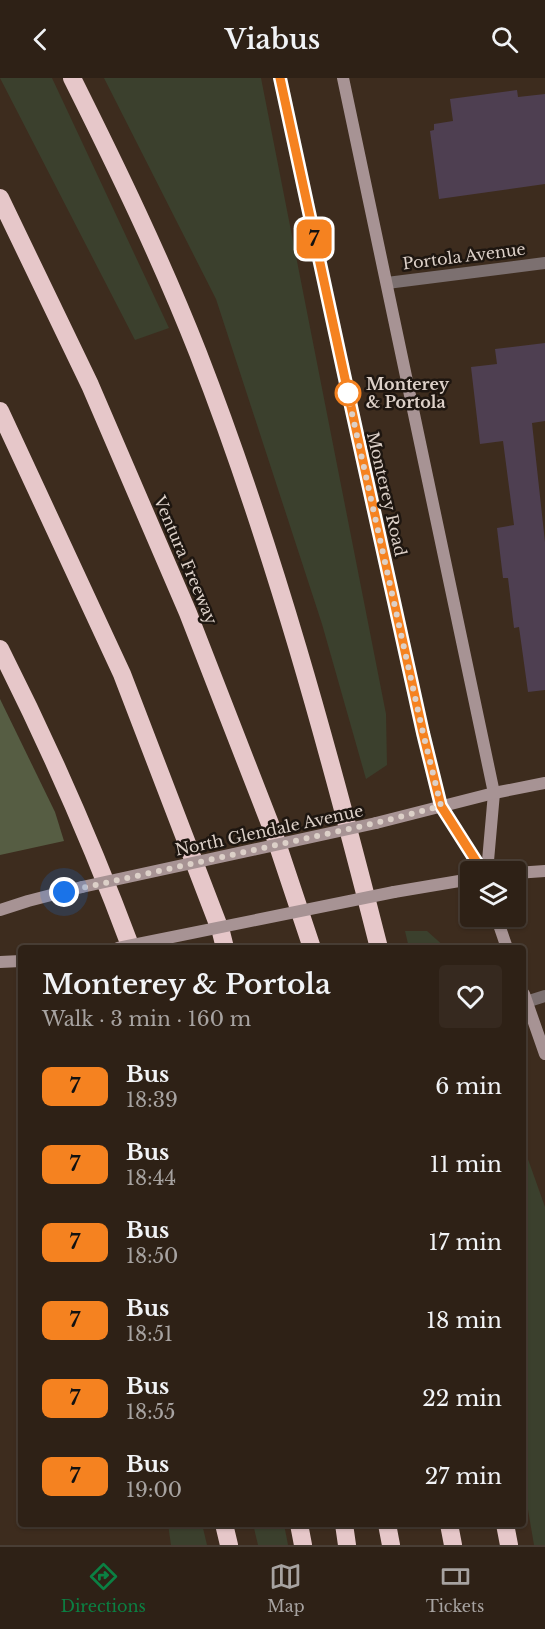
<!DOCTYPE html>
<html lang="en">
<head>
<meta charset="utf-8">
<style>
  body { margin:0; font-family:"Libre Baskerville",serif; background:#36291f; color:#f1f3f6; height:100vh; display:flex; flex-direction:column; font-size:22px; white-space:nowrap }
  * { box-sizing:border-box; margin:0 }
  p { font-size:20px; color:#a7a3a1 }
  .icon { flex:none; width:33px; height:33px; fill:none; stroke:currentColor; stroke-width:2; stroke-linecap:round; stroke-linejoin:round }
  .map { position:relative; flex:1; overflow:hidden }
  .side { position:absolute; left:18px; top:867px; width:508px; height:582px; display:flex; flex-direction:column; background:#2e2116; border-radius:6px; box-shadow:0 2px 4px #0004,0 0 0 2px #493e35 }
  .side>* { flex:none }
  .badge { padding:0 12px; border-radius:9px; font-size:21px; line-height:39px }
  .controls { position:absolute; left:460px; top:783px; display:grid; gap:12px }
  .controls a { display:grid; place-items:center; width:66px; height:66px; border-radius:6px; background:#2e2116; box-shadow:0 2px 4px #0004,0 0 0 2px #493e35; font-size:30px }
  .you { position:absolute; width:30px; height:30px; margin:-15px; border:4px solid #fff; border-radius:50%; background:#1a73e8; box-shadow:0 0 0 9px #1a73e833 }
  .map>.badge { position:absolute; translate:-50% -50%; box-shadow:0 0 0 3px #fff }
  .round { display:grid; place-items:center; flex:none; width:63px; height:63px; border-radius:6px; background:#36291f }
  .summary { display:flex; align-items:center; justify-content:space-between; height:102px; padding:0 24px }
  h1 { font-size:28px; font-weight:600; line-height:45px }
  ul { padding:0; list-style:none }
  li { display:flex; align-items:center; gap:18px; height:78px; padding:0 24px }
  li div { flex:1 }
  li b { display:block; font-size:22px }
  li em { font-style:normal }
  li .badge { min-width:66px; font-weight:700; text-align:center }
  header { display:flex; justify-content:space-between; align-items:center; height:78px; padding:0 24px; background:#2e2116; font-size:27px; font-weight:600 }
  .tabs { display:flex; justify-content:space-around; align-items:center; height:84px; border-top:2px solid #493e35; background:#2e2116; font-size:16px; color:#a7a3a1 }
  .tabs a { display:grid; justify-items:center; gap:3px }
  .tabs .active { color:#0b8043 }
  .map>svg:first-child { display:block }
</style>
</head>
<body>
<header><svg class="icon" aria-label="back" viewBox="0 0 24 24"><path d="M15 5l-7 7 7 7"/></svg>Viabus<svg class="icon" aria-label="search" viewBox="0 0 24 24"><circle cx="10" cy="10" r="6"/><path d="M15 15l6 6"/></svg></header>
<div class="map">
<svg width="545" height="1467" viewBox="0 0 545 1467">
  <rect width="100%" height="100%" fill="#3d2c1e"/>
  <g fill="#3b402d">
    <polygon points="0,0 52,0 169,250 135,262"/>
    <polygon points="104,0 261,0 386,636 387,687 366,701 322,546 216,221"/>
    <polygon points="405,853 427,853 446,870 409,870"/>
    <polygon points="524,1070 545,1129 545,1467 534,1467 524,1408"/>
    <polygon points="168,1446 202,1446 207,1467 171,1467"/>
    <polygon points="253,1446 284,1446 288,1467 258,1467"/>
  </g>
  <polygon fill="#565d43" points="0,621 55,734 64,763 0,777"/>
  <g fill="#4e3f51">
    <polygon points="517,12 518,19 545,16 545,106 439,121 430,53 434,52 434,46 453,43 450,21"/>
    <polygon points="545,265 545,343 532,345 545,464 545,612 528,614 519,549 514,550 508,500 503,500 497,450 514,447 503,363 480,366 471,289 497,286 495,271"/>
  </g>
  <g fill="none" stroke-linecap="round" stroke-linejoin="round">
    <polyline stroke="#7c7070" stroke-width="12" points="526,924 545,918"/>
    <polyline stroke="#7c7070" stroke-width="12" points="387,205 545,185"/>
    <g stroke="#a79394" stroke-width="12">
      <polyline points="280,0 352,333 423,655 441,728 483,794"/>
      <polyline points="343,0 494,715 487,794"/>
      <polyline points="376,745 494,715 545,705"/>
      <polyline points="516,795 545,793"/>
      <polyline points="394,814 471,801"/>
      <polyline points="0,832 28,823 82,809"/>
      <polyline points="496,838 507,870"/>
      <polyline points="0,884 21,883"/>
      <polyline points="524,916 545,976"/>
    </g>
    <g stroke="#e6c7c9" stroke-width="18">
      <path d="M72 0C117 90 161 181 198 275 273 468 328 669 379 870"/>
      <polyline points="0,120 90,307 188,535 274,756 312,870"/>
      <polyline points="0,333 122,596 221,854 225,870"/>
      <path d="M0 571C49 668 93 768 131 870"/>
      <polyline points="224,1446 229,1467"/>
      <polyline points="299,1446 303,1467"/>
      <polyline points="344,1446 347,1467"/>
      <polyline points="387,1446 391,1467"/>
      <polyline points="449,1446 453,1467"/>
      <polyline points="505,1446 509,1467"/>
    </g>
    <g stroke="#a79394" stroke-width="12">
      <polyline points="82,809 376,745"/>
      <polyline points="118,870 394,814"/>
    </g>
  </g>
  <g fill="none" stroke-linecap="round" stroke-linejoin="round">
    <g stroke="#fff" stroke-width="14">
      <polyline id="line" points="280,0 352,333 423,655 441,728 483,794"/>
    </g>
    <use href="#line" stroke="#f58220" stroke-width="9"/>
    <polyline stroke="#dcd0c8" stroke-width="6" stroke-dasharray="0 10.8" points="64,814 376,745 441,728 423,655 347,313 348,315"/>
  </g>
  <circle fill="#fff" stroke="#f58220" stroke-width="3" cx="348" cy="315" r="12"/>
  <g text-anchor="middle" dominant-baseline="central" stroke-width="5" stroke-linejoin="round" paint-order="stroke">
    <g font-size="16" fill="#dcd0c8" stroke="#1e1610">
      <text transform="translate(464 178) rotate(-7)">Portola Avenue</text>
      <text transform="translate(387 416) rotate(77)">Monterey Road</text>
      <text transform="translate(186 482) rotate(67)">Ventura Freeway</text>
      <text transform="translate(269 752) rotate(-12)">North Glendale Avenue</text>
    </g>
    <g font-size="16" font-weight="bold" fill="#dcd0c8" stroke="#1e1610" text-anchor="start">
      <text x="366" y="306">Monterey<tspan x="366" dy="18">&amp; Portola</tspan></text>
    </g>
  </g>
</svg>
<div class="controls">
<a><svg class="icon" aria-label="layers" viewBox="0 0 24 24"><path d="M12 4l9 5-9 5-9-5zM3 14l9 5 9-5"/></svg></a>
</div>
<div class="you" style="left:64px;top:814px"></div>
<b class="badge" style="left:314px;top:161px;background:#f58220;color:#111">7</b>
<section class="side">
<div class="summary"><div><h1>Monterey &amp; Portola</h1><p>Walk · 3 min · 160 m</p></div><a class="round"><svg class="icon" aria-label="heart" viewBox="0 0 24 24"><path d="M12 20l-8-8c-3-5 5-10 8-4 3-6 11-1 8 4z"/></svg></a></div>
<ul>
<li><span class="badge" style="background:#f58220;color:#111">7</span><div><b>Bus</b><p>18:39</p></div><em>6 min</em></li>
<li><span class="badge" style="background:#f58220;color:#111">7</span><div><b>Bus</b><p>18:44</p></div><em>11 min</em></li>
<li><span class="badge" style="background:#f58220;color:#111">7</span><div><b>Bus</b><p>18:50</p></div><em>17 min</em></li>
<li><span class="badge" style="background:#f58220;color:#111">7</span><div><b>Bus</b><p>18:51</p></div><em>18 min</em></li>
<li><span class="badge" style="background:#f58220;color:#111">7</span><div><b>Bus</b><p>18:55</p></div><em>22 min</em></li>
<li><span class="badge" style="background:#f58220;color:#111">7</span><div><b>Bus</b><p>19:00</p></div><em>27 min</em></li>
</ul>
</section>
</div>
<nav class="tabs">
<a class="active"><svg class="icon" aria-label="directions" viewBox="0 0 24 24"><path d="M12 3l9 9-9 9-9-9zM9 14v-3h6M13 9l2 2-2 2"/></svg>Directions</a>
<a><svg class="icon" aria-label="map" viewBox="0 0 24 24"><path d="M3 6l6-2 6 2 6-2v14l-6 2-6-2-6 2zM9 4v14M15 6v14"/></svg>Map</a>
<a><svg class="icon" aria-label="tickets" viewBox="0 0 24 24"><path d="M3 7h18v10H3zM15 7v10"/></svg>Tickets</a>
</nav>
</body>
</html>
